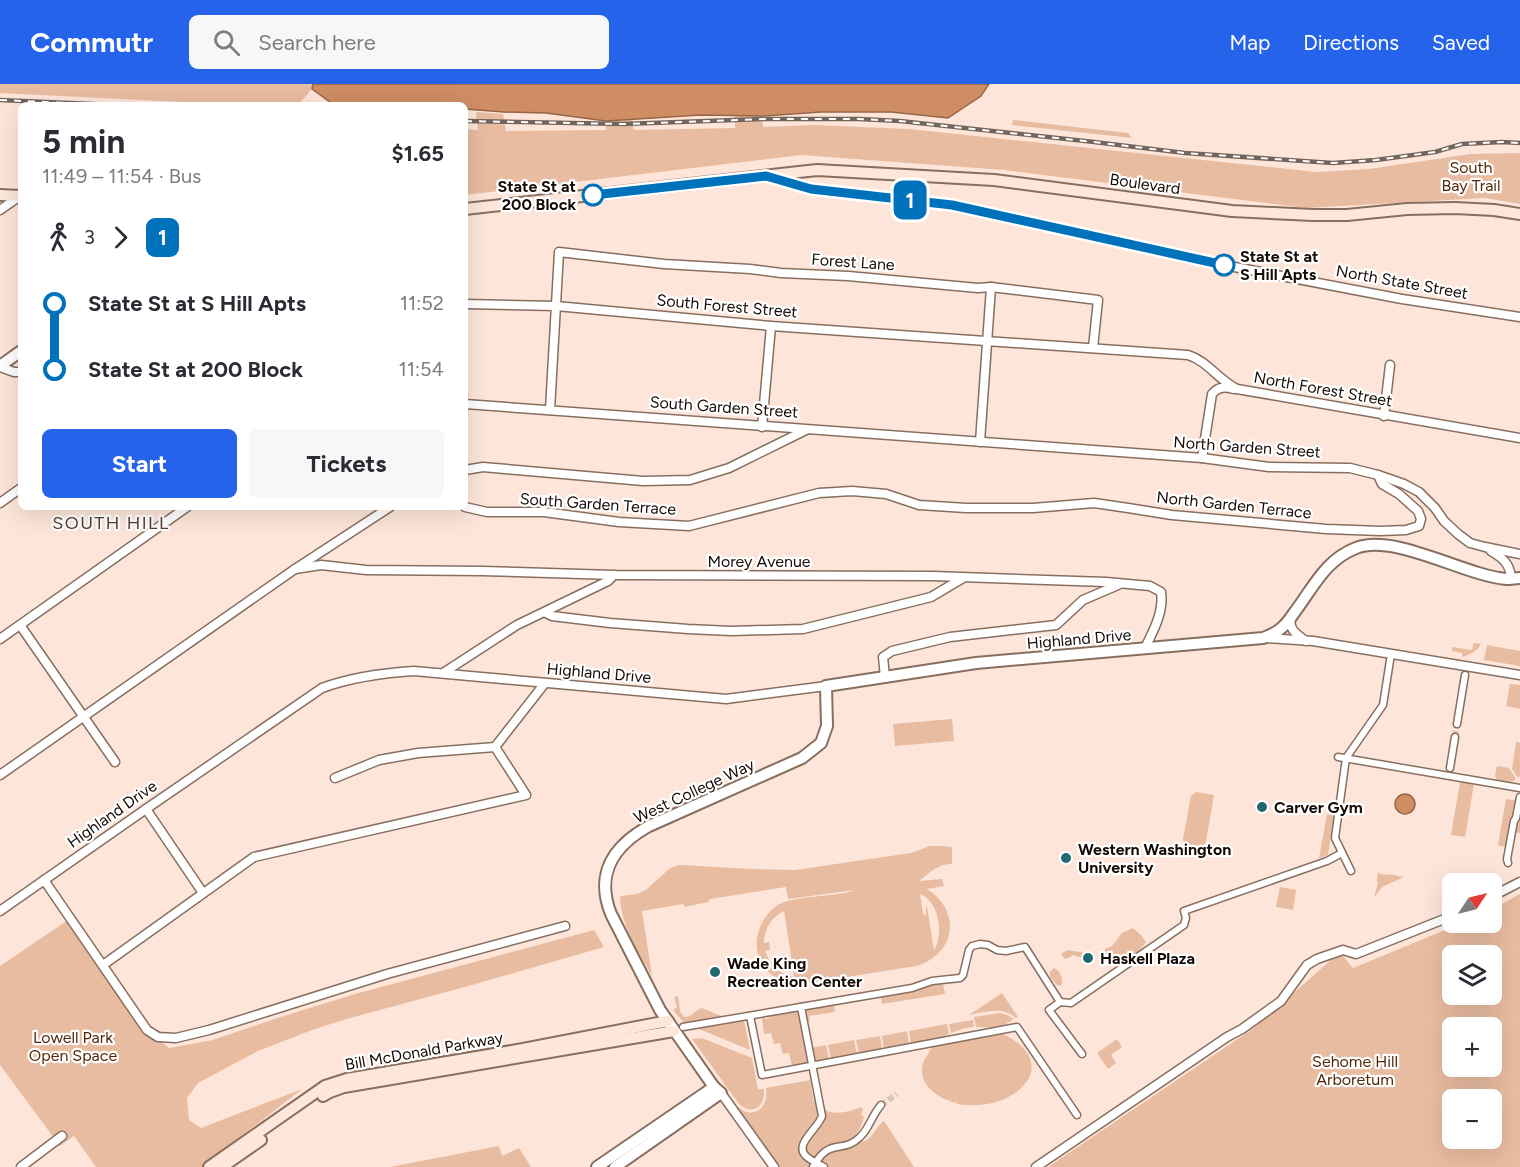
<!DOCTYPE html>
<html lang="en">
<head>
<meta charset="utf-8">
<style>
  body { margin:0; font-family:Figtree,sans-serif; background:#f7f7f7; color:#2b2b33; height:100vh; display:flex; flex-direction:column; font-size:22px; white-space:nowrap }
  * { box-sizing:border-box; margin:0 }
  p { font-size:20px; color:#7c7c81 }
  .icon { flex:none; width:33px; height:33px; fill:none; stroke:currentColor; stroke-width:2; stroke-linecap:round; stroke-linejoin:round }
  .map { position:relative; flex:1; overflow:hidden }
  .side { position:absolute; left:18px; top:18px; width:450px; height:408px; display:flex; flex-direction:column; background:#fff; border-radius:9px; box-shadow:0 6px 24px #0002 }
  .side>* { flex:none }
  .badge { padding:0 12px; border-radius:9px; font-size:21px; line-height:39px }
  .needle { width:39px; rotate:55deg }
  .tools { position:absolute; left:1442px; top:789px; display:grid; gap:12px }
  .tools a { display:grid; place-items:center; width:60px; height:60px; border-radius:9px; background:#fff; box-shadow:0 6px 24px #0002; font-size:30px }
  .map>.badge { position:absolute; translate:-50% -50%; box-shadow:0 0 0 3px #fff }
  .legs { display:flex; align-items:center; gap:9px; height:66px; padding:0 24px; font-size:20px }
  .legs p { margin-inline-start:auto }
  .headline { display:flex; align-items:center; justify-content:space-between; height:102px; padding:0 24px }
  h1 { font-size:33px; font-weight:700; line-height:45px }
  .action { display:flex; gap:12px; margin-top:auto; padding:12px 24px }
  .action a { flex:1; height:69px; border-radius:9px; background:#2563eb; color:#fff; font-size:24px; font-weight:700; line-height:69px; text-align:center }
  .action a+a { background:#f7f7f7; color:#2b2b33 }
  ul { padding:0 24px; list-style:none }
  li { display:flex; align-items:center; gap:21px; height:66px; font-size:22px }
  li i { display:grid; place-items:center; width:9px; height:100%; margin:0 8px; background:currentColor }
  li i::after { content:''; width:15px; height:15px; margin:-8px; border:4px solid; border-radius:50%; background:#fff }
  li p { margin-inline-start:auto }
  li:first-child i { background:linear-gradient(#0000 50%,currentColor 0) }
  li:last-child i { background:linear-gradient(currentColor 50%,#0000 0) }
  header { display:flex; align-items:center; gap:36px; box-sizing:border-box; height:84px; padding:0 30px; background:#2563eb; color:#fff }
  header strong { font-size:28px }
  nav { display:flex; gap:33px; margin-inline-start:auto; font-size:21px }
  .search { width:420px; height:54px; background:#f7f7f7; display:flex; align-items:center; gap:15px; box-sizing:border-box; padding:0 21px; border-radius:9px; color:#7c7c81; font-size:22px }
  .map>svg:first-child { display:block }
</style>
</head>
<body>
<header>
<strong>Commutr</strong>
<div class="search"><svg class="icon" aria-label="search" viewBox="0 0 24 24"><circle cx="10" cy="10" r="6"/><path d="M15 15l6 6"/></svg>Search here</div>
<nav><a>Map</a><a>Directions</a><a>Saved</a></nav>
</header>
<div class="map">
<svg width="1520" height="1083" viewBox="0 0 1520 1083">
  <rect width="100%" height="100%" fill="#fde6d9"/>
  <g fill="#e8bca1" fill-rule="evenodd">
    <polygon points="0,0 313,0 312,5 298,21 244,21 0,9"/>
    <polygon points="476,28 503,30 506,47 606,46 606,37 632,36 634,46 735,44 735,32 762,32 763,43 815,41 909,45 1317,88 1369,85 1470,70 1520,69 1520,120 1485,114 1306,124 1004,86 801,71 465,111 465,45 478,46"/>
    <polygon points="1013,36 1128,49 1132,54 1012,41"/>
    <path d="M1475 559 1481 560C1477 568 1470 570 1462 573V569L1452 567V563L1472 566 1473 560Z"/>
    <polygon points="1487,561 1520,567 1520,582 1484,576"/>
    <polygon points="1510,600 1520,601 1520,625 1506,622"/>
    <polygon points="952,635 954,657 895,662 893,640"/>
    <polygon points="1516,658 1520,659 1520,692 1518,694 1512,685"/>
    <polygon points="1497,682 1509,684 1516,695 1512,698 1497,696 1495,692"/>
    <polygon points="1460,698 1474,700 1465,753 1451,751"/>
    <path d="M1196 708 1214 711 1203 774C1192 772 1186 766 1183 755L1191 712Z"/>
    <polygon points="1506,715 1520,717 1520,749 1513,748 1511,764 1498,761"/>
    <polygon points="1327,730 1334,731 1328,771 1319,774"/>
    <path d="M930 762H940L952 763V780C939 779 929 789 919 797L942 795 944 802 927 805C962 827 956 870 916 882L803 900C794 900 785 899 776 894 749 878 752 841 775 823 792 810 836 814 855 806L788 815 786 803 710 815 708 818 685 823 683 820 642 827 652 892C638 867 621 842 620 812L637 810 646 806 670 784 680 781 752 785 795 786 911 769ZM920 810C939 817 944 850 934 866L927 823H926V832L923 829ZM784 827 794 892 793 893C779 889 770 881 765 867L770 866 769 858 764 859C764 844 772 833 784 827Z"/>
    <polygon points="1378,788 1380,790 1388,791 1389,790 1404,793 1382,803 1374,814 1378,798 1377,797"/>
    <polygon points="1280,803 1296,806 1293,826 1276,823"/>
    <path d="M1520 810V1083H1048L1254 944 1331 876 1343 872 1353 884 1462 839 1491 838V826ZM1452 872H1491V910H1452ZM1452 944H1491V982H1452ZM1452 1016H1491V1054H1452Z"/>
    <polygon points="68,836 147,947 169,964 213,956 274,935 355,910 594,846 604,863 465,903 350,934 312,946 258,967 198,999 187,1014 189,1036 201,1044 302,1005 202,1083 96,1083 74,1052 60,1062 0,981 0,882"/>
    <path d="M1133 844 1141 851 1146 858C1137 871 1123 881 1106 874L1104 870 1105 865 1112 862 1122 849Z"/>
    <polygon points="1067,866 1086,869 1088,871 1086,873 1082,874 1073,871 1068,874 1065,875 1061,870"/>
    <path d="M1054 884C1060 886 1063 894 1062 900L1060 902 1057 901 1050 893V888Z"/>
    <polygon points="942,899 943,899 945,910 882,920 881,913 914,907 928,902"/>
    <path d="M1002 909 1018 933 1016 934C1002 922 985 928 969 931Z"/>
    <path d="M678 912 680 927 684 933C691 934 695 926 702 924L724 933 685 940 673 926 677 923 674 913Z"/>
    <polygon points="834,921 835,928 809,932 810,937 806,938 805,929 807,926"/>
    <polygon points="796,928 799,929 810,979 792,982 789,969 783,970 780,959 774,960 771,949 764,950 762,934 765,933 765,935 769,934 769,933"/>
    <path d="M1000 929 1007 931 1014 935C998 946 994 943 976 943L974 933Z"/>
    <polygon points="973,936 974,943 965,944 951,949 949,940"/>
    <polygon points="744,937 750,966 699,945 700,944"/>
    <polygon points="947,940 949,950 941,954 911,959 909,947"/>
    <polygon points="907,947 909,960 884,965 882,952"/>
    <path d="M1000 949C1029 960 1046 987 1015 1009 998 1021 976 1023 956 1020L957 1016 955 1019 951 1018V1014L950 1017C928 1010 912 989 929 969L928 968 934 962Z"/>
    <polygon points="880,952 882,965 859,969 856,956"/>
    <path d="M702 954 752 974 758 1005H763L764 1006C765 1023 753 1032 739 1020L692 955Z"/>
    <polygon points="1117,955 1122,963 1111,971 1116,979 1108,985 1097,969"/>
    <polygon points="854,956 857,970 831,975 828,961"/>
    <polygon points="826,961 829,975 814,978 811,964"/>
    <path d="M810 996 814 1018H818L820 1033 801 1061 813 1079 811 1083H780L735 1020C737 1022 742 1027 747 1028 762 1031 768 1017 766 1004Z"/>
    <path d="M861 1023 863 1026 861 1030 864 1033C862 1039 861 1044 857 1049 854 1053 850 1054 848 1059L815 1075 806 1069 804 1063 823 1025C835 1032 849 1028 861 1023Z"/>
    <path d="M884 1037 914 1083H828L819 1076 824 1070 858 1058C873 1058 873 1045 884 1037Z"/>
    <polygon points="499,1062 502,1072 519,1064 531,1083 390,1083"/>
  </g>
  <g fill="#ce8d63" stroke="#966647" stroke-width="1.5">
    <polygon points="313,0 989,0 981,12 948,34 891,28 821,28 764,32 701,31 606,37 546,29 504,28 465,25 465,21 334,21 312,5"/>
    <circle cx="1405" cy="720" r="10"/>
  </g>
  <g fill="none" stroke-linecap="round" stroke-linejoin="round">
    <g stroke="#dac5b9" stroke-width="6" stroke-dasharray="6 3" stroke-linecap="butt">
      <polyline points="1455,653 1457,640"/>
      <polyline points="881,1021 897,1010"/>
    </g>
    <g stroke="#876f60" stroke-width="9">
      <g id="pedestrian">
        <polyline points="1457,640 1465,591"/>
        <polyline points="1338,673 1520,704"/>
        <polyline points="1450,684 1455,653"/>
        <polyline points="1508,779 1507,775 1514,737 1516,734 1520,713"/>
        <polyline points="1351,787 1335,754 1346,674 1383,621 1391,570"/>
        <polyline points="1060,918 1049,926 1082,970"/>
        <path d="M801 923 822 1032C819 1044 792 1061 807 1073 812 1077 819 1080 824 1083"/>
        <polyline points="750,932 762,991 1017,943 1077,1031"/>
        <polyline points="683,943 912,904 932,897 960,894 963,891 969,866 972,862 980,860 988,861 997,866 1006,867 1025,863 1060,918 1071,919 1184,841 1186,834 1184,827 1327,777 1342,769"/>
        <path d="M813 1083C830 1052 842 1071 860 1053 869 1045 872 1031 881 1021"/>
      </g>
    </g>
    <g stroke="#876f60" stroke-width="11">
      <g id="minor">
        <polyline points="769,93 811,105 952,121 1224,181 1402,215 1520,233"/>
        <polyline points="0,126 20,112"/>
        <path d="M465 220 556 222 771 242 1188 271C1208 277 1218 296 1237 305L1520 354"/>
        <polyline points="0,283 14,288 21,288"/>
        <polyline points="465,320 1202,374 1269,383 1350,384 1378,391 1404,400 1419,408 1435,424 1444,437 1458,450 1470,459 1485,463 1520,470"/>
        <polyline points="550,326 559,168 664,180 750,185 781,189 848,192 978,204 991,203 1098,216 1093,264"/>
        <polyline points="1384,332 1390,281"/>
        <polyline points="762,343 771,242"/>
        <polyline points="980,358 991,203"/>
        <path d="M1202 374 1212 310C1219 302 1225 303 1234 305"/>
        <polyline points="465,386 483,383 643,397 690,396 729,384 806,346"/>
        <polyline points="0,419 21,404"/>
        <polyline points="465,423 487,428 544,428 619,438 689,442 819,409 852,407 886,410 919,421 966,424 1033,424 1094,419 1128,424 1172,431 1326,445 1381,447 1406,446 1419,442 1421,435 1418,427 1399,410 1382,400 1378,391"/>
        <path d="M1491 467C1503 474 1510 480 1511 494"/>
        <path d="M295 485 321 481 366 486 482 487 614 491 933 492 1106 498 1150 502 1161 508C1164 527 1154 546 1145 564"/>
        <polyline points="546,529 552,532 610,539 688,545 731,547 803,545 931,513 963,494"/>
        <path d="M1291 533C1288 545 1296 550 1306 557"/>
        <polyline points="20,541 115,678"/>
        <polyline points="1266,554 1313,557 1520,591"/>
        <polyline points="0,555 187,423"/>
        <polyline points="443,589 517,541 608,497 614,491"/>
        <polyline points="885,593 883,573 892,567 950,553 1056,541 1083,516 1118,501"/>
        <polyline points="0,691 295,485 390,423"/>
        <polyline points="335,694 379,676 418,669 495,663 545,599"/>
        <polyline points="146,725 203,809"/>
        <polyline points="44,796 147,946 158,953 176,954 209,946 387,890 565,842"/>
        <polyline points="1491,813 1520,798"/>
        <path d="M0 827 146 725 322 604C352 593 382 589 414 587L726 615 826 602"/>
        <polyline points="103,881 254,773 526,711 495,663"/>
        <polyline points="721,1009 774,1083"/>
        <polyline points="21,1083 62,1052"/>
        <polyline points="1036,1083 1227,953 1242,945 1281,917 1307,881 1317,875 1343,866 1356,870 1452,832"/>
      </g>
    </g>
    <g stroke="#876f60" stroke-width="14">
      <g id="tertiary">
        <polyline points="0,282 21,267"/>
        <polyline points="597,1083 714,1003"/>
        <path d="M615 1083 721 1009 714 1003 660 926 611 830C595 790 613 762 649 742L802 674 821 659 827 642 826 602 976 579 1263 554C1268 552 1274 550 1279 546 1285 542 1290 535 1294 529 1313 504 1325 476 1356 464 1395 449 1463 491 1506 495 1511 495 1516 494 1520 494"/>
      </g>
    </g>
    <g stroke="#876f60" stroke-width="14">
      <g id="secondary">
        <polyline points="0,111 21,112"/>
        <polyline points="465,125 817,86 994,96 1232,127 1313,131 1347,131 1407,125 1455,124 1494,126 1520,130"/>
        <polyline points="323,1012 330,1008 344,1003 674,947"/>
        <polyline points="209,1083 325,1002 347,995 523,965 668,937"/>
        <polyline points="222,1083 261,1056"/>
      </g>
    </g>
    <use href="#pedestrian" stroke="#fff" stroke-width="6"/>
    <use href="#minor" stroke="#fff" stroke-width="8"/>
    <use href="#tertiary" stroke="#fff" stroke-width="10"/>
    <use href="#secondary" stroke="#fce7da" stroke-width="10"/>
    <g stroke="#73645c" stroke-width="4.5">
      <g id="rail">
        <polyline points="0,16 115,21"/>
        <polyline points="465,37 623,40 763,35 859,35 900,37 1094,58 1185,69 1333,79 1376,76 1435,68 1462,60 1502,58 1520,59"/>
      </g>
    </g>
    <use href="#rail" stroke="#fff" stroke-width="2" stroke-dasharray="7" stroke-linecap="butt"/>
  </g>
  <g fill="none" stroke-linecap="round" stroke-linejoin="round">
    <g stroke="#fff" stroke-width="14">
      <polyline id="line-1" points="593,111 766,92 811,105 952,121 1224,181"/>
    </g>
    <use href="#line-1" stroke="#0072bc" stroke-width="9"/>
  </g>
  <g fill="#fff" stroke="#0072bc" stroke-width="3">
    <circle cx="593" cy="111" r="10"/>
    <circle cx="1224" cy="181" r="10"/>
  </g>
  <g fill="#1e6a70" stroke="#fff" stroke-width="2">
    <circle cx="1262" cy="723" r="6"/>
    <circle cx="1066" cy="774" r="6"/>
    <circle cx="1088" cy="874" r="6"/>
    <circle cx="715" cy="888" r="6"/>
  </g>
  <g text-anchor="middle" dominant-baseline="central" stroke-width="4.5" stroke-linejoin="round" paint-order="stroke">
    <g font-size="16" fill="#532807" stroke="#fff">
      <text x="1471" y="83">South<tspan x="1471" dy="18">Bay Trail</tspan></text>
      <text x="73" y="953">Lowell Park<tspan x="73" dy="18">Open Space</tspan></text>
      <text x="1355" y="977">Sehome Hill<tspan x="1355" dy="18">Arboretum</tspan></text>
    </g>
    <g font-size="16" fill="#140b06" stroke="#fff">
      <text transform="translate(1145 100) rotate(8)">Boulevard</text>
      <text transform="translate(853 178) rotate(4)">Forest Lane</text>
      <text transform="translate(1402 198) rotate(10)">North State Street</text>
      <text transform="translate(727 222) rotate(5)">South Forest Street</text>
      <text transform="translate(1323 305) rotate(10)">North Forest Street</text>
      <text transform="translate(724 323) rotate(4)">South Garden Street</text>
      <text transform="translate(1247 363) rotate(4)">North Garden Street</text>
      <text transform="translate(598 420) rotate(4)">South Garden Terrace</text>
      <text transform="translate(1234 421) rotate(6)">North Garden Terrace</text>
      <text x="759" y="477">Morey Avenue</text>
      <text transform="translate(1079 555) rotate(-5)">Highland Drive</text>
      <text transform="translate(599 589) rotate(5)">Highland Drive</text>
      <text transform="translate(694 707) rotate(-25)">West College Way</text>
      <text transform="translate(112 730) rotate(-35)">Highland Drive</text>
      <text transform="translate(424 967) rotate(-10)">Bill McDonald Parkway</text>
    </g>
    <g font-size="16" font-weight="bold" fill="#140b06" stroke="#fff" text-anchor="end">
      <text x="576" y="102">State St at<tspan x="576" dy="18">200 Block</tspan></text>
      <text x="1240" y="172" text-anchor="start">State St at<tspan x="1240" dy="18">S Hill Apts</tspan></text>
    </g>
    <g font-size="16" font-weight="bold" fill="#140b06" stroke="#fff" text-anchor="start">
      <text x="1274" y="723">Carver Gym</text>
      <text x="1078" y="765">Western Washington<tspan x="1078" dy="18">University</tspan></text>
      <text x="1100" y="874">Haskell Plaza</text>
      <text x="727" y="879">Wade King<tspan x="727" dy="18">Recreation Center</tspan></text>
    </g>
    <g font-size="18" letter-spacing="1.5" fill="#553f32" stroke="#fff">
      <text x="111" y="439">SOUTH HILL</text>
    </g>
  </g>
</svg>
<div class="tools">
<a><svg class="needle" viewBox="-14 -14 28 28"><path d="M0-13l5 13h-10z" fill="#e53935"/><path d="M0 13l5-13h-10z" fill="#7c7c81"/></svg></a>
<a><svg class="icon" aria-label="layers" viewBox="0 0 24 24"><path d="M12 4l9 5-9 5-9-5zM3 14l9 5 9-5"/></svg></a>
<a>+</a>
<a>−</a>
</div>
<b class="badge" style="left:910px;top:116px;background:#0072bc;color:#fff">1</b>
<section class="side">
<div class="headline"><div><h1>5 min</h1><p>11:49 – 11:54 · Bus</p></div><b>$1.65</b></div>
<div class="legs"><svg class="icon" aria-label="walk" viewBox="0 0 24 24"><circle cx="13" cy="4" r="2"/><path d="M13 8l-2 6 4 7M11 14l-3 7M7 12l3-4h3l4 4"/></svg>3<svg class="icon" aria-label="forward" viewBox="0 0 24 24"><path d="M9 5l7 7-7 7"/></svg><b class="badge" style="background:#0072bc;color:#fff">1</b></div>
<ul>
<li><i style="color:#0072bc"></i><b>State St at S Hill Apts</b><p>11:52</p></li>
<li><i style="color:#0072bc"></i><b>State St at 200 Block</b><p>11:54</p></li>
</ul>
<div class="action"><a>Start</a><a>Tickets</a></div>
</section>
</div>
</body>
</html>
